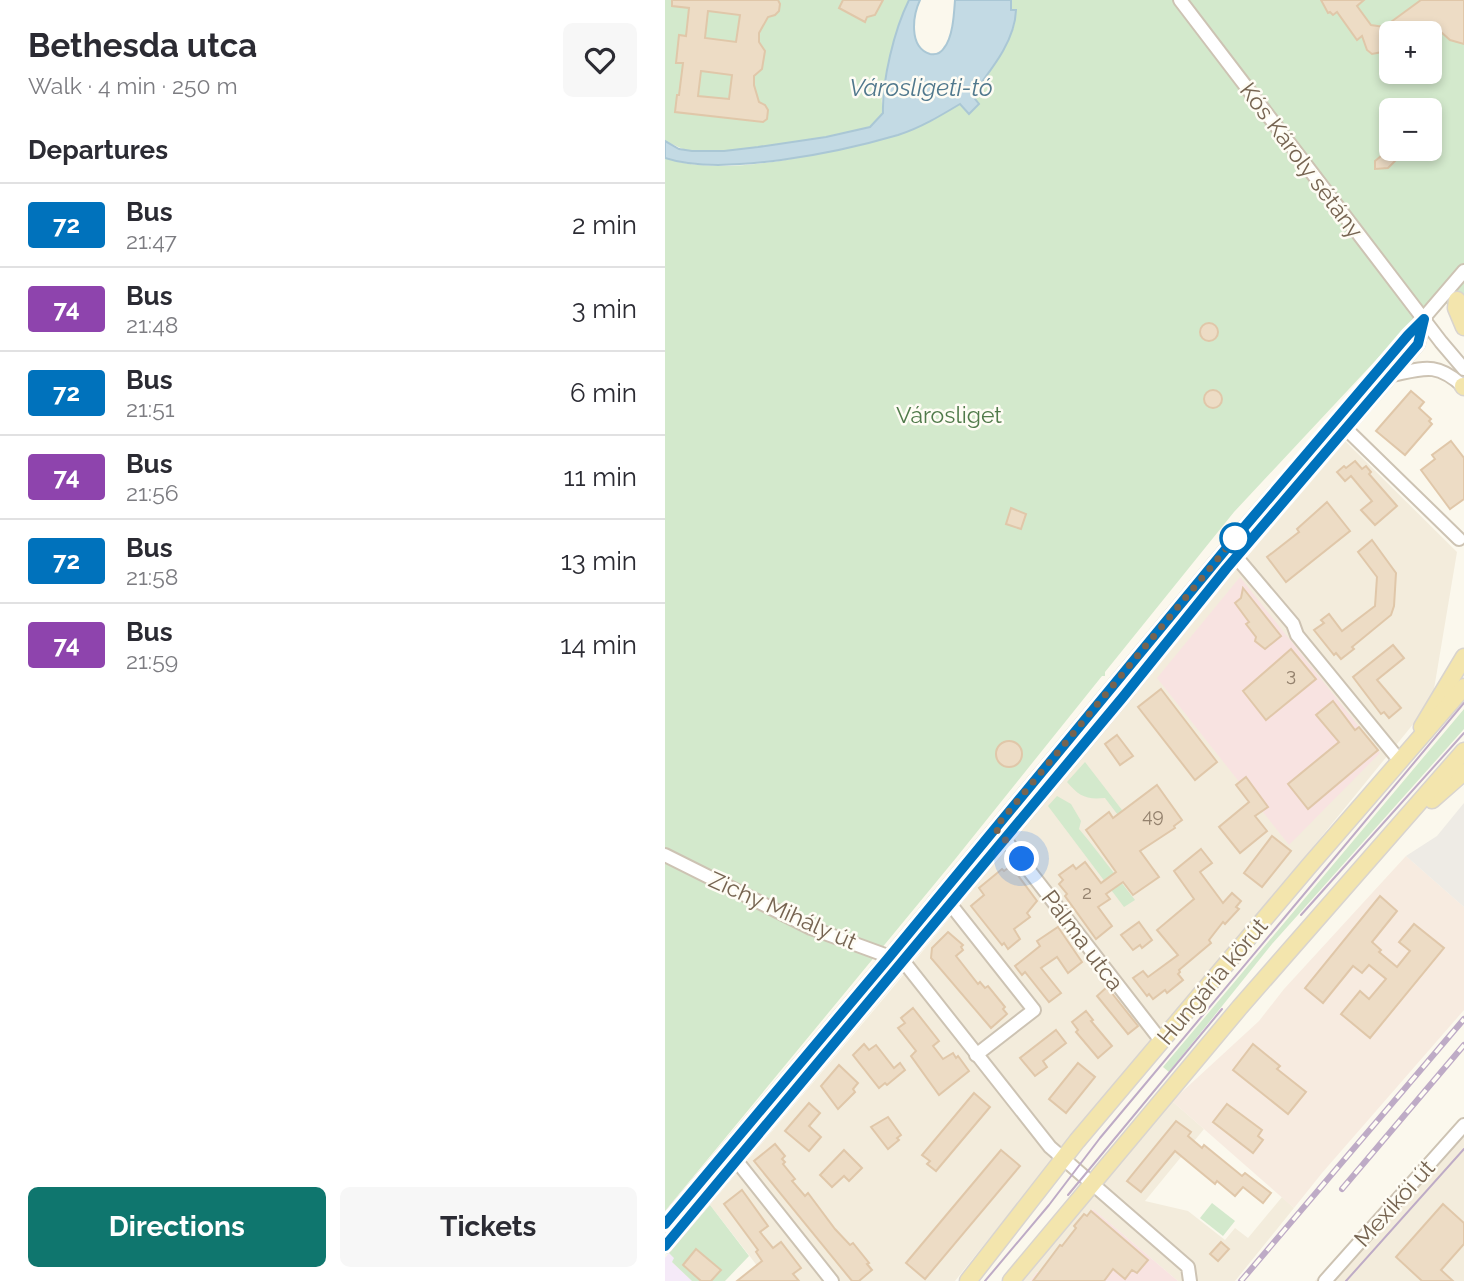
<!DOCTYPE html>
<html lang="en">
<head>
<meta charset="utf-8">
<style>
  body { margin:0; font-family:Raleway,sans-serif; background:#f7f7f7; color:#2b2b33; height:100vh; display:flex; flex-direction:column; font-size:26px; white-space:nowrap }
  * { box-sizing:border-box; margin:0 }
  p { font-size:23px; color:#7c7c81 }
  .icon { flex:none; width:38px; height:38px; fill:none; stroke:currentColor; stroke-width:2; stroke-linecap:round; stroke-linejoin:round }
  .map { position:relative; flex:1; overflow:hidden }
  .side { display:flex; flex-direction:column; background:#fff; width:665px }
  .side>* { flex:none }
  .badge { padding:0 14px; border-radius:5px; font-size:24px; line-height:46px }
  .buttons { position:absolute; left:714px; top:21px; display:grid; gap:14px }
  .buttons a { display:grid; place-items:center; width:63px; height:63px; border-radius:10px; background:#fff; box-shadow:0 4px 10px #0003; font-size:35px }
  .you { position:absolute; width:35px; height:35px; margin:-18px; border:5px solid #fff; border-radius:50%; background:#1a73e8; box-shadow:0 0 0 10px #1a73e833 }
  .map>.badge { position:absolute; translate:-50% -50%; box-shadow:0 0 0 4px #fff }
  h2 { padding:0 28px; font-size:26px; line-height:63px }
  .round { display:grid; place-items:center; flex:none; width:74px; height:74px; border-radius:10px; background:#f7f7f7 }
  .head { display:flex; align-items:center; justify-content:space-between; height:119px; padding:0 28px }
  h1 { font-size:33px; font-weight:700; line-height:52px }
  .cta { display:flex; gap:14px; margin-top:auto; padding:14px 28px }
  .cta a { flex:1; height:80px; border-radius:10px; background:#0f766e; color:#fff; font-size:28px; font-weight:700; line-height:80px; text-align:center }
  .cta a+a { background:#f7f7f7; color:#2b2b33 }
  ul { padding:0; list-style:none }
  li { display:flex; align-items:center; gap:21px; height:84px; padding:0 28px; border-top:2px solid #e1e1e2 }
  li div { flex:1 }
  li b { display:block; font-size:26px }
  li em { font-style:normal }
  li .badge { min-width:77px; font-weight:700; text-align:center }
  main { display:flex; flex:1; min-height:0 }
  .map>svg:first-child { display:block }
</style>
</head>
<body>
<main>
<section class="side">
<div class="head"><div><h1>Bethesda utca</h1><p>Walk · 4 min · 250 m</p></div><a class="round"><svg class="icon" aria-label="heart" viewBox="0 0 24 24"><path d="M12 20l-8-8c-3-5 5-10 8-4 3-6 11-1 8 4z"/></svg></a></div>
<h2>Departures</h2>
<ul>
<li><span class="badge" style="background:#0072bc;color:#fff">72</span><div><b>Bus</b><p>21:47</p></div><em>2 min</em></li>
<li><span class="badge" style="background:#8e44ad;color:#fff">74</span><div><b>Bus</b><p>21:48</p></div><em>3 min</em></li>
<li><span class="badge" style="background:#0072bc;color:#fff">72</span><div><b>Bus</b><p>21:51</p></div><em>6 min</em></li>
<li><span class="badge" style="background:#8e44ad;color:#fff">74</span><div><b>Bus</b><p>21:56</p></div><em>11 min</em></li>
<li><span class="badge" style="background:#0072bc;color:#fff">72</span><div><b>Bus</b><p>21:58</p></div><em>13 min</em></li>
<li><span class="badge" style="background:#8e44ad;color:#fff">74</span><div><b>Bus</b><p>21:59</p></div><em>14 min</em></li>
</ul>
<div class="cta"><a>Directions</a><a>Tickets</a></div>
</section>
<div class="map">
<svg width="799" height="1281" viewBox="0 0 799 1281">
  <rect width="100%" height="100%" fill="#fbf8ed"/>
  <g fill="#f3ecdc">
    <polygon points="677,438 792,552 767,701 648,847 399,1145 290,1281 104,1281 45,1205 230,985"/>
    <polygon points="507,1101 539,1129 480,1201 523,1211 560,1240 570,1228 583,1238 617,1197 629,1208 570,1281 513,1281 428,1209 374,1273 372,1272 365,1281 354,1281"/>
    <polygon points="799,1117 799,1281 650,1281 707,1221"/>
  </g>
  <polygon fill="#f7ebe0" points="741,856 799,907 799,1010 657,1173 629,1208 507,1101 594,1021 619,989"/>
  <polygon fill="#eeebe5" points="799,803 799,907 741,856 772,836"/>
  <polygon fill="#f5eaf8" points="4,1253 10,1258 7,1262 27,1281 0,1281 0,1258"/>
  <g fill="#f8e3e1">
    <polygon points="575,577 715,753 624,845 492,678"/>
    <polygon points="428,1209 513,1281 365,1281 372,1272 374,1273 395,1245 397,1246 411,1229 409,1226 419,1214 422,1216"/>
  </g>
  <g fill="#d3e9cc" fill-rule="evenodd">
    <path d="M0 0H244C229 31 224 65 217 98 216 105 219 108 218 115L205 127 161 137 93 147 59 151 20 150 0 141Z"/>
    <path d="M346 0H799V312L769 298 569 512 440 672V676H437L291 858 0 1211V158C56 177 135 158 191 145 205 141 220 139 233 135 254 127 275 114 296 104L304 113 306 95 344 38 349 27 350 10 346 11ZM726 33H765V72H726ZM726 110H765V149H726Z"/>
    <polygon points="799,709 799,729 607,944 504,1072 498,1067"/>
    <path d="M420 762 467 823 462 827 440 798C421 800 414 796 402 782Z"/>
    <polygon points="392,796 406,804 416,821 414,829 424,841 470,900 459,907 383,806"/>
    <polygon points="547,1203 570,1221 558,1236 535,1218"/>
    <polygon points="45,1205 84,1256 60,1281 27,1281 7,1262 9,1258 4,1253"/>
  </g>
  <path fill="#c3dae4" stroke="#aac7d5" stroke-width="2" d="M244 0H255C248 15 243 47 265 54 271 55 276 53 279 48 288 37 289 14 290 0H346V10H351C350 42 325 71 307 95L314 104 304 114 295 104C275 116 255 128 233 135 175 152 57 177 0 158V141L14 149 27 151H59L93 147 161 137 205 127 218 113C217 81 229 30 244 0Z"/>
  <g fill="#eddcc5" stroke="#e0c7a9" stroke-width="2" fill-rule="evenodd">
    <path d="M7 0H113L115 4 114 11 110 15 103 17 94 33V42L100 51 97 69 89 76V85L94 102 100 105 103 110 102 119 98 122 10 112 12 95H14L18 63H11L14 35 21 36 24 8 7 6ZM43 11 75 15 71 42 40 38ZM36 71 67 75 64 99 33 96Z"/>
    <polygon points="178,0 218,0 210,15 202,17 200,22 174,8"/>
    <polygon points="656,0 699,0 692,6 706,25 719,27 756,0 799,0 799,44 785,40 775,31 765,39 765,33 751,33 746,28 739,33 726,33 726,42 717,52 707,54 702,50 697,36 692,40 672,12 668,15 665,12 663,13"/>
    <polygon points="726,148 734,151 732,159 723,168 710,169 710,161"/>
    <circle cx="544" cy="332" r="9"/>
    <circle cx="548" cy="399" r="9"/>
    <polygon points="746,391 759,402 754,408 766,419 764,421 767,424 740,455 711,431"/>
    <polygon points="786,441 799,458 799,499 785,509 756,470 770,459 767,455"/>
    <polygon points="690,461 697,469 701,466 706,472 704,474 732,506 710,525 696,510 707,501 686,476 680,481 672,472 679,466 681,468"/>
    <polygon points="662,502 685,531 621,582 602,557 634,532 632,529"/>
    <polygon points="346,508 361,514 356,529 341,524"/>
    <polygon points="707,540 731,573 729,606 726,615 687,647 689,649 676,659 671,653 669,655 649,630 659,623 656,620 664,614 677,631 710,606 712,577 693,552"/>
    <polygon points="578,588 616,636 600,649 590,641 591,637 581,624 584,622 570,603 576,598"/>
    <polygon points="728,645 739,658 712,680 736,708 724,718 719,712 716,714 688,677"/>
    <polygon points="626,649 651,679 601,720 578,691"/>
    <polygon points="496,689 552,762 530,780 473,707"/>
    <polygon points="668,701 690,730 694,727 713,750 643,809 623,784 674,742 651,715"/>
    <polygon points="452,735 468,756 455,765 440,744"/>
    <circle cx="344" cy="754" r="13"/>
    <polygon points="581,777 603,807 590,816 602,831 575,853 554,827 584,802 571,785"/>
    <polygon points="492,785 517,820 509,826 510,828 475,851 494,877 468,895 458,882 441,894 445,899 433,907 447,926 431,939 400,896 402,894 394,884 398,880 394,875 408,865 411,869 420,862 436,883 451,872 421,830 444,812 448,818"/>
    <polygon points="607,836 626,851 597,887 579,873"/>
    <polygon points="536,849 547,863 535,872 558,903 567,893 576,901 571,907 574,909 560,924 558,922 544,940 546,943 514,970 515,972 513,974 518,980 502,993 500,990 488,999 484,994 482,996 468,978 478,971 483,977 513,955 492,930 529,899 509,871"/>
    <polygon points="346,866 372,901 362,913 365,917 349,929 355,939 343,949 339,943 337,945 306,906 319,895 314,888 337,869 339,871"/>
    <polygon points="715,896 732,911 707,942 716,950 714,952 732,967 745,951 734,942 749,924 779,948 705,1038 676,1014 695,991 704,999 721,979 704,965 697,973 688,966 658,1003 640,988"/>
    <polygon points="474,922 487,940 477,948 475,945 468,950 456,935"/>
    <polygon points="393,927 417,962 403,973 392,957 376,968 396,993 384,1002 360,972 357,975 350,966 375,946 372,941"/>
    <polygon points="283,932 298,945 296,947 298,950 291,956 313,984 315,982 320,988 323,986 340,1007 338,1009 342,1014 326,1028 266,958 267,948"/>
    <polygon points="442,987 473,1026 463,1034 432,996"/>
    <polygon points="248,1008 274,1041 268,1046 278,1059 288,1053 291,1058 293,1056 304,1071 274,1095 246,1056 251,1051 233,1028 240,1023 236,1018"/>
    <polygon points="421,1011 428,1020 426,1021 447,1046 433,1058 411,1032 413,1030 407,1022"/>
    <polygon points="391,1030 401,1043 378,1061 382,1067 370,1076 355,1058"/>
    <polygon points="199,1044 204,1050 211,1045 229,1068 235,1063 240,1070 222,1085 220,1083 214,1088 188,1055"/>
    <polygon points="588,1044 615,1066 612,1069 641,1092 623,1114 568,1070"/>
    <polygon points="413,1063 430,1077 401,1113 384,1099"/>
    <polygon points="174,1065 193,1083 188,1089 190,1092 173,1109 156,1086"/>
    <polygon points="309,1093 325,1107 271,1171 262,1164 265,1161 257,1155"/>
    <polygon points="144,1103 155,1113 144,1126 156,1137 144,1151 120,1131"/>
    <polygon points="562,1104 597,1130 593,1136 598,1140 588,1153 548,1122"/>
    <polygon points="223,1117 236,1135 232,1138 234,1140 223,1149 206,1127"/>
    <polygon points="511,1121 526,1132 523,1136 537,1148 539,1145 577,1176 580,1173 606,1193 598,1203 578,1187 570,1196 552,1181 550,1184 510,1151 476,1192 462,1181"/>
    <polygon points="110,1144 120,1156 117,1159 120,1162 118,1164 130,1179 127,1181 140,1196 143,1193 170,1229 185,1245 188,1243 204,1263 202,1264 207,1270 194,1281 187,1281 89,1161"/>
    <polygon points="179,1150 197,1168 184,1181 179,1176 167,1187 155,1175"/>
    <polygon points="336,1150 355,1166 260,1279 241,1263"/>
    <polygon points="77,1190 103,1226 95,1232 108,1248 116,1242 136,1268 128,1274 134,1281 72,1281 97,1261 91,1252 93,1250 59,1204"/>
    <polygon points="778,1204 799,1223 799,1244 776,1270 788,1281 757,1281 731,1257"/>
    <polygon points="426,1211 483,1260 472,1273 467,1270 460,1279 448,1269 439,1281 368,1281 395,1245 397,1246 411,1228 409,1226 419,1214 422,1216"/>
    <polygon points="556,1242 564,1249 553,1261 545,1254"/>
    <polygon points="31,1249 56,1270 46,1281 36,1281 18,1265"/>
  </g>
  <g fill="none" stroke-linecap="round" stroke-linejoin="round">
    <g stroke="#cdc3b3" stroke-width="16">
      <g id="minor">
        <polyline points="515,0 776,342 799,369"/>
        <path d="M727 375C760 368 771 362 798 386"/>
        <polyline points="674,422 794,539"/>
        <polyline points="567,552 628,624 632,635 735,761"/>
        <polyline points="335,833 497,1042"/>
        <polyline points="0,855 146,928 239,962 385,1147 523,1267 525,1281"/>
        <polyline points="286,905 369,1010 311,1055"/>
        <polyline points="67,1155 167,1281"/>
        <polyline points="0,1224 225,956 570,538 799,271"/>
        <polyline points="0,1246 458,697 560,569 753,344 759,319"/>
        <polyline points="660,1281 799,1125"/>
      </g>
    </g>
    <g stroke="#d9d4ce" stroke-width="19">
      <g id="major">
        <polyline points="792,300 791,308 799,327"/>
        <polyline points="798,386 799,387"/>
        <polyline points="757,727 799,657"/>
        <polyline points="767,800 799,772"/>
        <polyline points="303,1281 412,1141 644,866 799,687"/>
        <polyline points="346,1281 575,1007 799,751"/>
      </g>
    </g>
    <use href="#minor" stroke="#fff" stroke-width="12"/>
    <use href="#major" stroke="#f3e5ad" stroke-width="16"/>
    <g stroke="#beabc6" stroke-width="2">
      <polyline points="636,915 799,733"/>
      <polyline points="403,1195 557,1009"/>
      <polyline points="320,1281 384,1205 435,1138 799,703"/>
      <polyline points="681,1281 799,1149"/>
    </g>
    <g stroke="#beabc6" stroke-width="6">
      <g id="rail">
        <polyline points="677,1189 799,1045"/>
        <polyline points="576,1281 799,1019"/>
      </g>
    </g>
    <use href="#rail" stroke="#fefcf4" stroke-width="3.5" stroke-dasharray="10" stroke-linecap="butt"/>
  </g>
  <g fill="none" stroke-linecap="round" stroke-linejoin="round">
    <g stroke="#fff" stroke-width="16">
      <polyline id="line" points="0,1224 225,956 570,538 743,335 759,319 753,344 561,569 458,697 0,1246"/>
    </g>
    <use href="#line" stroke="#0072bc" stroke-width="10"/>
    <polyline stroke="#766451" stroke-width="7" stroke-dasharray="0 12.6" points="357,859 330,828 570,538"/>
  </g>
  <circle fill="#fff" stroke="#0072bc" stroke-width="3.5" cx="570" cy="538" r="14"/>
  <g text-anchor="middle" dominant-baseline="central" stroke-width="5" stroke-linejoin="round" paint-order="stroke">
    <g font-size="19" fill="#94826e">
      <text x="626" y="674">3</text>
      <text x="488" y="815">49</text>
      <text x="422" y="892">2</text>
    </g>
    <g font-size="23" fill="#766451" stroke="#fefcf4">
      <text transform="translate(637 160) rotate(53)">Kós Károly sétány</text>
      <text transform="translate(118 910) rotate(24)">Zichy Mihály út</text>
      <text transform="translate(418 940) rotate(53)">Pálma utca</text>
      <text transform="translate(547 981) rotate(-50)">Hungária körút</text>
      <text transform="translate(729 1203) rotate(-48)">Mexikói út</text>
    </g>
    <g font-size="23" fill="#507a4a" stroke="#fefcf4">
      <text x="284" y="414">Városliget</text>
    </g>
    <g font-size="24" font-style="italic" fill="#50788d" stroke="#fefcf4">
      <text x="256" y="87">Városligeti-tó</text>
    </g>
  </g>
</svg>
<div class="buttons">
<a>+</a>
<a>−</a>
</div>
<div class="you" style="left:357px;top:859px"></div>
</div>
</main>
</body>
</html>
